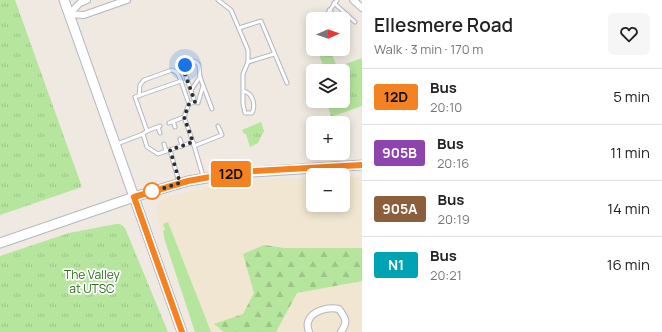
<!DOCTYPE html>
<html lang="en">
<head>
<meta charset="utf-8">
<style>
  body { margin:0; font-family:Manrope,sans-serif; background:#f6f6f6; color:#222; height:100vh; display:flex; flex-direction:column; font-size:15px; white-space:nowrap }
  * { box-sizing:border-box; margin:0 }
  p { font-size:13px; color:#767676 }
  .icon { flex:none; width:22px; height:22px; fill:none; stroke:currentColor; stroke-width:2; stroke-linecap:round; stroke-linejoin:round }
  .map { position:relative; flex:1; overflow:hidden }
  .side { display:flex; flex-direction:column; background:#fff; width:300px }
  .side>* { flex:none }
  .badge { padding:0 8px; border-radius:3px; font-size:14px; line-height:26px }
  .needle { width:26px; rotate:88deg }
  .fabs { position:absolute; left:306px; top:12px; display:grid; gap:8px }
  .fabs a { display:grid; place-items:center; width:44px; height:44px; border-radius:6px; background:#fff; box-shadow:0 2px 10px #0003; font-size:20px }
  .you { position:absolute; width:20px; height:20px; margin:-10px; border:3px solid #fff; border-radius:50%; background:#1a73e8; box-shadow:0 0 0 6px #1a73e833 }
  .map>.badge { position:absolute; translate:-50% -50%; box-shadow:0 0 0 2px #fff }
  .round { display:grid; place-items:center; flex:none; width:42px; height:42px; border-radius:6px; background:#f6f6f6 }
  .overview { display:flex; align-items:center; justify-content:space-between; height:68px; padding:0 12px }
  h1 { font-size:19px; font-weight:600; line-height:30px }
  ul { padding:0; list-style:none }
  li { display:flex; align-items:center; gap:12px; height:56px; padding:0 12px; border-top:1px solid #e0e0e0 }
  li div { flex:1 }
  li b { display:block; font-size:15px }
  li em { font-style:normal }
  li .badge { min-width:44px; font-weight:700; text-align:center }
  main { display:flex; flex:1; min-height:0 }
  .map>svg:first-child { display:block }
</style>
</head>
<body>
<main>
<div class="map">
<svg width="362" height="332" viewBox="0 0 362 332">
  <defs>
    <pattern id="forest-firs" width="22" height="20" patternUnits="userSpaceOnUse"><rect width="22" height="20" fill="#b6e59e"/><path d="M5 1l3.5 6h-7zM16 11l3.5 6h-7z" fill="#9dc588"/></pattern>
    <pattern id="park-tufts" width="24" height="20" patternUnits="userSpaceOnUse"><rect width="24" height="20" fill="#b6e59e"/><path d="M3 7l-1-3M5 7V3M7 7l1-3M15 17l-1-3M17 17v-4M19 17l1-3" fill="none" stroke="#9dc588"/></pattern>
  </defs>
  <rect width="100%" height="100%" fill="#efe9e1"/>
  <polygon fill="#f0e6d1" points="362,177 362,332 195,332 157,216 157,207 160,201 168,197 231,182 257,179 313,178 313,205 343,205 343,178"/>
  <polygon fill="#b6e59e" points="168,222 211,332 195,332 165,241 163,231 165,230 163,224"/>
  <polygon fill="url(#forest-firs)" points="264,245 284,248 362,248 362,281 297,293 276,332 224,332 214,324 243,314 254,293 243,254"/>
  <g fill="url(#park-tufts)">
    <polygon points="0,0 15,0 82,187 0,215"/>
    <polygon points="317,49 330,49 337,67 362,58 362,106 331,117 328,106 337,103 336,101 343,101 343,71 325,71"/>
    <polygon points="261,122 264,131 258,143 250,147 246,134 244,134 242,130"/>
    <polygon points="116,224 120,224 125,228 168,332 0,332 0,256 69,233"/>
  </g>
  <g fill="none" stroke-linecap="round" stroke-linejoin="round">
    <g stroke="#b4b7c1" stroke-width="5">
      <g id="lane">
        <polyline points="218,0 231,10 248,50 248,62 274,54"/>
        <polyline points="334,3 355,22"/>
        <polyline points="329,10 338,19"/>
        <polyline points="324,19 337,0"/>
        <polyline points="239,28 261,21 287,83"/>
        <polyline points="191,90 200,77"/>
        <path d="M243 91C253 93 256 105 252 113H245L243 104V74L248 62"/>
        <path d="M139 96 140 85 144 80 172 70C178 72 179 76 181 81"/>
        <polyline points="198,103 203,86"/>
        <polyline points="189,104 195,102 184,71 185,65 188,63 193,61 196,62 199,65 200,77 212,109"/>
        <polyline points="173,121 175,127"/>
        <polyline points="169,123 184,117"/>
        <polyline points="158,127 160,133"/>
        <polyline points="147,131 160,126"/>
        <polyline points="143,134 147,131 135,97 181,81 189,104 184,117 193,142"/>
        <polyline points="180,139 182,146"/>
        <polyline points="117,144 143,134 147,147 158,154 193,142 203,176"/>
        <polyline points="164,144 166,151"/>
        <polyline points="194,146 222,135 218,126"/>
        <polyline points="170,150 179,182"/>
      </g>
    </g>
    <g stroke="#b4b7c1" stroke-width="8">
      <g id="street">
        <polyline points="353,0 362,8"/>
        <polyline points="69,14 84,15 127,0"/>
        <polyline points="69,14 80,3 87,0"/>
        <path d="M309 332C308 329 307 325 308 322 312 310 328 307 339 309 346 319 348 321 341 332"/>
      </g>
    </g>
    <g stroke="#b4b7c1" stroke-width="11">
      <g id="secondary">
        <polyline points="64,0 182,332"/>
        <polyline points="0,243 134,197 188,181 238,173 362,165"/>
      </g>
    </g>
    <use href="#lane" stroke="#fff" stroke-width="3"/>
    <use href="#street" stroke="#fff" stroke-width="6"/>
    <use href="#secondary" stroke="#fff" stroke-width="9"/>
  </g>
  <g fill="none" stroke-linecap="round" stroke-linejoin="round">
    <g stroke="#fff" stroke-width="9">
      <polyline id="line" points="182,332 134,197 188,181 238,172 362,165"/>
    </g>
    <use href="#line" stroke="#f58220" stroke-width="6"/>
    <polyline stroke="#2e2e2e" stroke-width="4" stroke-dasharray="0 7.2" points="152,191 148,193 180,183 170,150 193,142 184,117 189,104 195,102 184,71 185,65"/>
  </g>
  <circle fill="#fff" stroke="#f58220" stroke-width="2" cx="152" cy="191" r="8"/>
  <g text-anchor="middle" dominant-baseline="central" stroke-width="3.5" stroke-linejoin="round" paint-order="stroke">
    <g font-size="12" fill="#2c6e1b" stroke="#fff">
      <text x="92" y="274">The Valley<tspan x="92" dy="14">at UTSC</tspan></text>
    </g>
  </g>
</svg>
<div class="fabs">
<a><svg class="needle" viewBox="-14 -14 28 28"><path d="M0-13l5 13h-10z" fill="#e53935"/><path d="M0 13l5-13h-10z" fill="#767676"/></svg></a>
<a><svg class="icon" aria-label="layers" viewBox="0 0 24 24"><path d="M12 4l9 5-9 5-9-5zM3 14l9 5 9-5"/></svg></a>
<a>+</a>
<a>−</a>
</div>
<div class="you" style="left:185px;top:65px"></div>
<b class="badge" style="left:231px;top:174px;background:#f58220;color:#111">12D</b>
</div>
<section class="side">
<div class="overview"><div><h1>Ellesmere Road</h1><p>Walk · 3 min · 170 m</p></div><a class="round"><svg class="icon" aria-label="heart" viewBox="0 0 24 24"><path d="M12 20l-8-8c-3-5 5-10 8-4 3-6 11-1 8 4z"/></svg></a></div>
<ul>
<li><span class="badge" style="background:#f58220;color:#111">12D</span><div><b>Bus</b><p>20:10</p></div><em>5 min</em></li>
<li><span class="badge" style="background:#8e44ad;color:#fff">905B</span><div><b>Bus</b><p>20:16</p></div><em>11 min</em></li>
<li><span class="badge" style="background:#8b5e3c;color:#fff">905A</span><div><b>Bus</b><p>20:19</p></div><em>14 min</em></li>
<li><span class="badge" style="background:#00a3b4;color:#fff">N1</span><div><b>Bus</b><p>20:21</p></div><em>16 min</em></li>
</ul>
</section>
</main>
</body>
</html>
